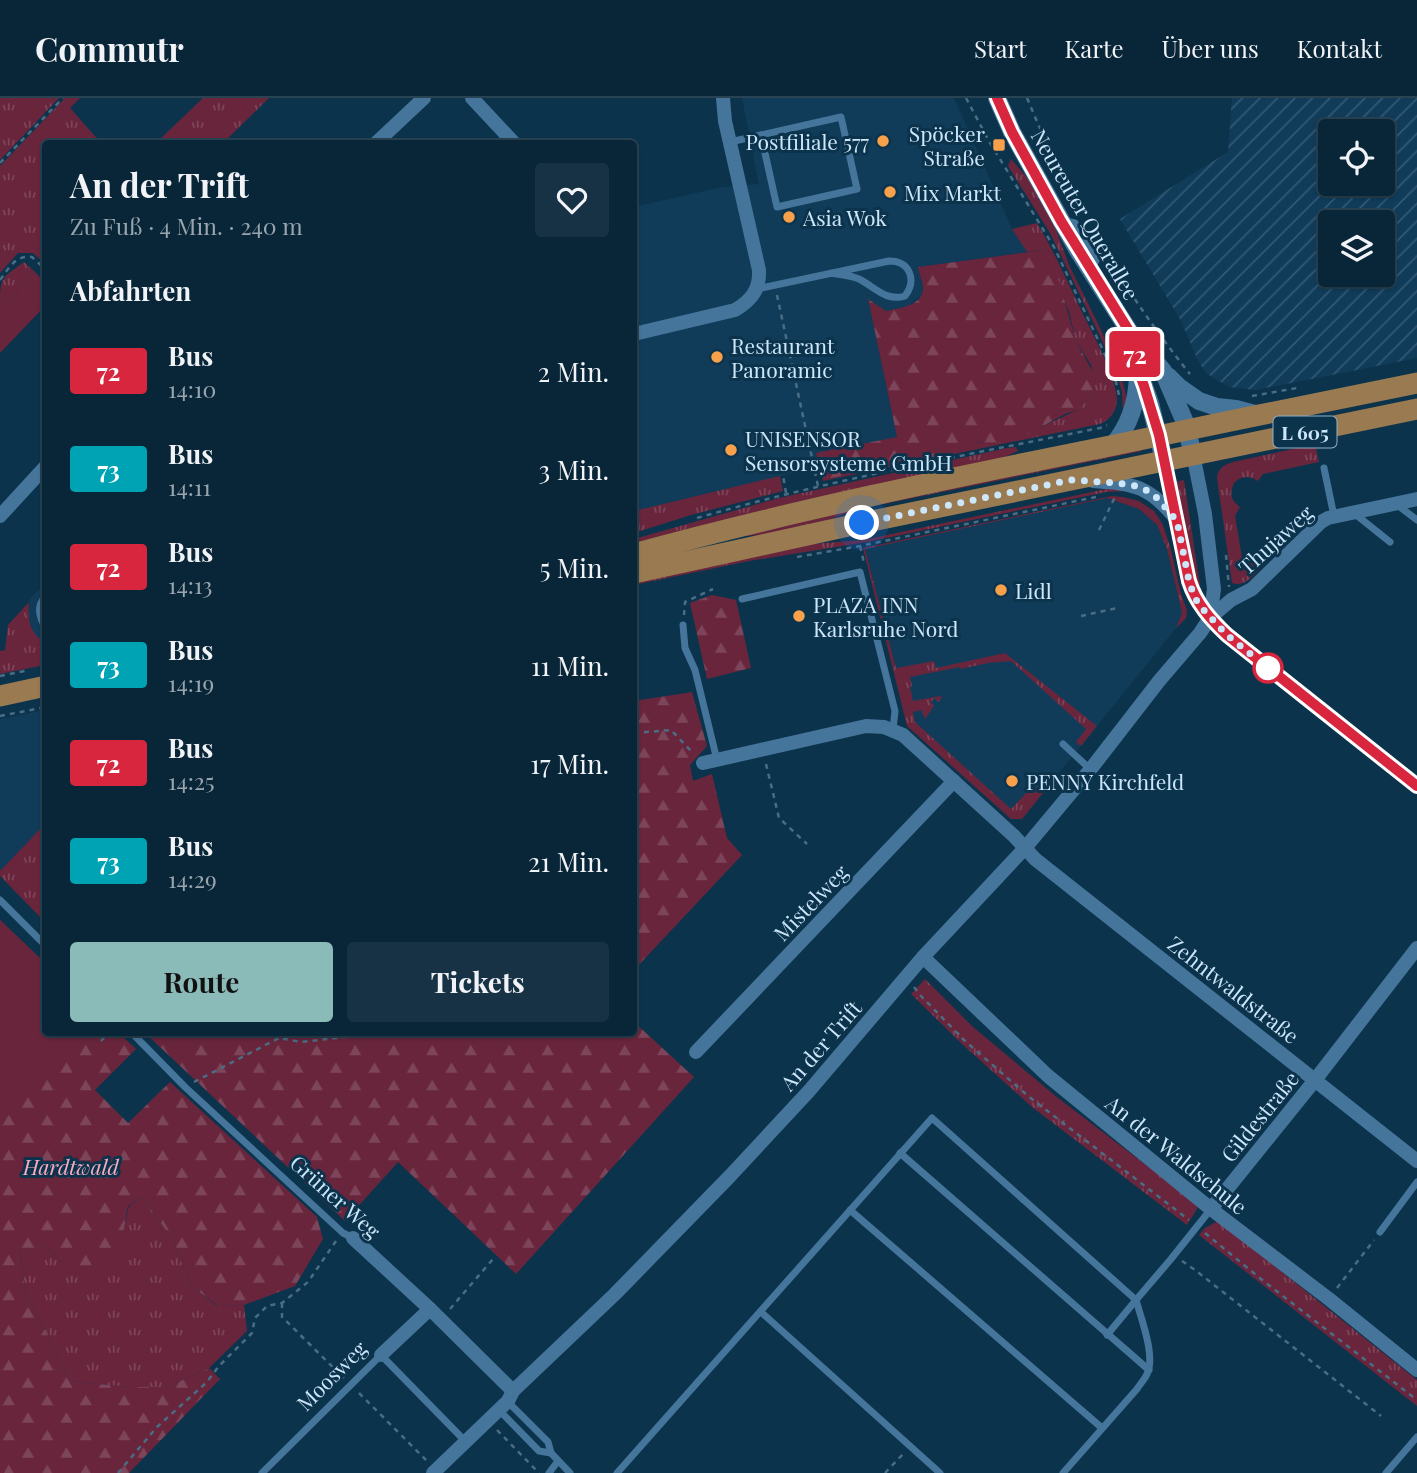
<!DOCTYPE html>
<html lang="de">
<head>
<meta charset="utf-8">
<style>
  body { margin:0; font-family:"Playfair Display",serif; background:#173244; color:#f1f3f6; height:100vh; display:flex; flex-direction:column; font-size:26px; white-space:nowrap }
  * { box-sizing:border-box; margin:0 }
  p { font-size:23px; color:#99a5ae }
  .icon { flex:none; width:38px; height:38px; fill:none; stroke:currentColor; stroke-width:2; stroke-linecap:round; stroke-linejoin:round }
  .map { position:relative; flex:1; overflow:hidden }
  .panel { position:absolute; left:42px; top:42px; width:595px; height:896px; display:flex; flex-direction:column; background:#092639; border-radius:7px; box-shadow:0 2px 5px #0004,0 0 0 2px #294353 }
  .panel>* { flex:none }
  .badge { padding:0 14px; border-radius:5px; font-size:24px; line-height:46px }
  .buttons { position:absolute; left:1318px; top:21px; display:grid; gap:14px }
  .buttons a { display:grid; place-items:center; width:77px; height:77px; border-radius:7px; background:#092639; box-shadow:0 2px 5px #0004,0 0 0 2px #294353; font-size:35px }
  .you { position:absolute; width:35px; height:35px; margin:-18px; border:5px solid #fff; border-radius:50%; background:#1a73e8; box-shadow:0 0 0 10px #1a73e833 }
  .map>.badge { position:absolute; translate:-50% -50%; box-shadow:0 0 0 4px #fff }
  h2 { padding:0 28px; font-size:26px; line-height:63px }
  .round { display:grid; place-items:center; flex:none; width:74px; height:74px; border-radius:7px; background:#173244 }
  .head { display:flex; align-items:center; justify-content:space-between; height:119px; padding:0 28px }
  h1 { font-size:33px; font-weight:700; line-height:52px }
  .button { display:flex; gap:14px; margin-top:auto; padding:14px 28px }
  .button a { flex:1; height:80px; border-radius:7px; background:#8bbbb9; color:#111; font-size:28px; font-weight:700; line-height:80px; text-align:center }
  .button a+a { background:#173244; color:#f1f3f6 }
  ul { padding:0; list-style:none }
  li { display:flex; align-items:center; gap:21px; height:98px; padding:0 28px }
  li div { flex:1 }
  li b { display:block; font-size:26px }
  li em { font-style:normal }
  li .badge { min-width:77px; font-weight:700; text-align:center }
  header { display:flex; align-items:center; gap:42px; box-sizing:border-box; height:98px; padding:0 35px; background:#092639; border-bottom:2px solid #294353 }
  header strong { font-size:33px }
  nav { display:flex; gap:38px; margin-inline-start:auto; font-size:24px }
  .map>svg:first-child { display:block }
</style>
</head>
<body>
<header>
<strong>Commutr</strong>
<nav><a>Start</a><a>Karte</a><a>Über uns</a><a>Kontakt</a></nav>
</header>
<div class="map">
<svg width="1417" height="1375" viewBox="0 0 1417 1375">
  <defs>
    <pattern id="industrial-furrows" width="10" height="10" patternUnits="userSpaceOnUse" patternTransform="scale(1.75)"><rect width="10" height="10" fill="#103c5a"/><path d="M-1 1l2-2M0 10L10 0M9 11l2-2" fill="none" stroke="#325873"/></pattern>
    <pattern id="grass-tufts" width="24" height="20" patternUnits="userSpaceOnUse" patternTransform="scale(1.75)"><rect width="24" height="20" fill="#69253c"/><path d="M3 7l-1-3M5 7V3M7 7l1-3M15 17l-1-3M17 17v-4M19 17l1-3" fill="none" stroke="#7d4559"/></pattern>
    <pattern id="forest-firs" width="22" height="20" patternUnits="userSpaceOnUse" patternTransform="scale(1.75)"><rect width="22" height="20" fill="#69253c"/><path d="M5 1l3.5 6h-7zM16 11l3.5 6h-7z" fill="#7d4559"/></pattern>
  </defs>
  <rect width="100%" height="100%" fill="#0c334c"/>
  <g fill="#103c5a">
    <polygon points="742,0 954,0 1012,131 1027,154 918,169 923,191 921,198 908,208 886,213 868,202 897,339 816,355 819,369 634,413 634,109 723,89 759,86"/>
    <polygon points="1106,400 1139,411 1157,427 1167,451 1182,515 1176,530 1022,721 911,628 865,450"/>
    <polygon points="45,485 45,544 38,540 33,534 28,518 30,501"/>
    <polygon points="45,612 45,726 0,773 0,621"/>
  </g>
  <path fill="url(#industrial-furrows)" fill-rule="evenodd" d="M1232 0H1417V260L1256 292 1229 289 1206 275 1198 263 1181 223 1120 121 1228 54ZM1330 33H1382V86H1330ZM1330 124H1382V177H1330Z"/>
  <g fill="url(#grass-tufts)">
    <polygon points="0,0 59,0 0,62"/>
    <polygon points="65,0 80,0 70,10 101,45 46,46 45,166 33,155 18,155 0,175 0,68"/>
    <polygon points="203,0 269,0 223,45 156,45"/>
    <polygon points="1011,61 1030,83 1055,129 1069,167 1101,232 1121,278 1126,297 1125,313 1123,311 1122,294 1119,283 1100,238 1050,135 1008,68"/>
    <path d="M1037 125C1054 153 1067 183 1081 212 1091 233 1116 278 1117 301 1117 313 1110 322 1100 326L823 383 816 355 820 354 823 371 832 380 923 360 933 351 968 344 980 345 1033 333 1077 312 1087 303 1093 294 1095 286 1091 267 1076 243 1069 214 1044 152 1027 154 1012 131Z"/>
    <path d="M24 164 35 174 0 210C0 180 0 181 24 164Z"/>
    <path d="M1315 346 1319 364 1263 376 1258 383C1249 377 1241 378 1234 385 1229 396 1231 402 1240 409L1235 418 1243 465 1261 462 1265 465C1255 475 1246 490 1232 485L1217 380C1218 370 1224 367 1233 364Z"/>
    <polygon points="1016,349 1018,353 998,362 634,448 634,441 779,400 1007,350"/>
    <polygon points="1141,349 1142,353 859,411 805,430 778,436 743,438 741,436"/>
    <polygon points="780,378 783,393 691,417 634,435 634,413"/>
    <polygon points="1184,382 1200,487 1198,489 1175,384"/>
    <polygon points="1106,391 1115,391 1126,393 1106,394 867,444 749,463 634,487 634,483 812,446 863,442"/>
    <polygon points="1112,398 1123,399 1139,403 1154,413 1162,425 1170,448 1181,496 1187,512 1186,520 1176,530 1182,515 1167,451 1157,427 1139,411 1107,400 865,451 896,570 934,563 936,570 1005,555 1097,628 1081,648 1076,644 1086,631 1011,563 988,565 961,571 960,569 910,579 912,588 910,589 913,603 940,598 942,599 939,604 934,600 931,605 934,608 925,621 921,612 913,614 915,624 1011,711 1028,693 1031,695 1045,680 1051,685 1022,721 1011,721 907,628 863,450"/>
    <path d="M29 504C28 521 29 535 45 544V567L0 576V553L5 552 8 527Z"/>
    <polygon points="45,726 45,824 0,778 0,773"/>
    <polygon points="925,881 973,929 1058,1000 1197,1106 1197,1111 1187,1127 1032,1009 961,945 911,896"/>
    <polygon points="142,1099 173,1142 191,1188 217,1208 244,1207 247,1233 209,1270 167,1289 128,1289 70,1283 25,1194 20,1151 45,1147 61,1165 119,1154 129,1108"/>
    <polygon points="1218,1123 1417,1282 1417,1308 1199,1137 1205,1130"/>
  </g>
  <g fill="url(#forest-firs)">
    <path d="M1044 152 1058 180 1076 243 1094 276 1095 286 1093 294 1087 303 1077 312 1065 316 1021 340 1003 344 968 345 933 351 923 360 832 380H828L823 371 820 354 897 339 868 201 886 213C899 210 922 208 923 191 923 184 919 176 918 169Z"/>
    <polygon points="712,497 736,502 751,570 707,581 690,505"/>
    <polygon points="692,594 707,648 690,667 693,683 712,676 727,740 742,757 634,872 634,603"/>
    <polygon points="0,822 45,865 46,934 119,935 136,951 95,992 128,1025 170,984 317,1119 323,1141 295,1188 244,1207 218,1208 191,1188 173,1142 142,1099 128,1108 120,1154 94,1170 61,1165 45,1147 20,1152 25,1194 70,1283 128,1289 167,1289 209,1270 220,1281 129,1375 0,1375"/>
    <polygon points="634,924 694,979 516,1176 398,1064 345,1123 145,935 634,934"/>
  </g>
  <g fill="#69253c">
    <polygon points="35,174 45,184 45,208 0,255 0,210"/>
    <polygon points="0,822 45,865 46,934 77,935 0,1018"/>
  </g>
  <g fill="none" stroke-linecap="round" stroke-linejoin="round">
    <g stroke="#4a6d84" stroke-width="2.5" stroke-dasharray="5 5" stroke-linecap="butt">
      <polyline points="966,0 990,45 1054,149 1101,248 1115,280 1119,297"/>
      <polyline points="1027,0 1053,61 1083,117"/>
      <polyline points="0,65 63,0"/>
      <path d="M1108 159C1133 200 1160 239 1190 276"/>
      <path d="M0 182C10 169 15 157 32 159L46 172"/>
      <polyline points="777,197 818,388"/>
      <polyline points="1252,298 1297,290"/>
      <polyline points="786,395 783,377 786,371"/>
      <path d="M697 420C830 382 965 357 1100 330L1107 327"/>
      <polyline points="1099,432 1115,399"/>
      <polyline points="860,448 864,465"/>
      <polyline points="1226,457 1229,489"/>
      <polyline points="797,459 860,448 1096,399"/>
      <polyline points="684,517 685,504 713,491"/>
      <polyline points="1081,518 1117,510"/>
      <polyline points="0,578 29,572"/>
      <polyline points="0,618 46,609"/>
      <polyline points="634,635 671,632 693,655"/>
      <polyline points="766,666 779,720 807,746"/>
      <polyline points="914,889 921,898 964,942 1028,998 1189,1122"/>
      <polyline points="280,934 279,940 301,944 363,937 366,934"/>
      <polyline points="101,943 109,934"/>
      <polyline points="194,984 279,940 285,934"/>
      <polyline points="1205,1135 1261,1181 1417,1302"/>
      <polyline points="1182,1163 1195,1172 1381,1318"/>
      <polyline points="1337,1190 1374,1142"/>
      <polyline points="282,1205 282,1219 344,1280"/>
      <polyline points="450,1211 493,1161"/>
      <polyline points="359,1295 426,1362"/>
      <polyline points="497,1332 539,1375"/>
      <polyline points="118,1375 157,1329 207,1284 219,1268 252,1235 255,1220 267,1208 282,1205 308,1184 336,1143"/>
      <polyline points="885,1375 904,1355"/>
    </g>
    <g stroke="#45759a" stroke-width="7">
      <polygon points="841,19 857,91 777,109 761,37"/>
      <polyline points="730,44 761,37"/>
      <polyline points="1065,123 1075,125 1097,161 1091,171"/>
      <path d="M757 191 889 163C910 163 917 182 905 198 886 204 875 189 859 181 850 177 841 177 831 175"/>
      <polyline points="1324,370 1334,418"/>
      <polyline points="1396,406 1417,422"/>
      <polyline points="1355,416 1390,444"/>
      <path d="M46 498C36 507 39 520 46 530"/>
      <polyline points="742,501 860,474 895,613 893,631"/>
      <polyline points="683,527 685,550 695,572 717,662"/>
      <polyline points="858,536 874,531"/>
      <polyline points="1063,646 1090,671"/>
      <polyline points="0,802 46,848"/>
      <polyline points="131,934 185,989 343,1135 353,1140"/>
      <polyline points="900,1055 1149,1272"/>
      <polyline points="850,1112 1102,1330"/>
      <polyline points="1380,1134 1417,1084"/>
      <polyline points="761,1214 940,1375"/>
      <polyline points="508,1304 548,1344 551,1355 570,1375"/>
      <polyline points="499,1312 539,1353 551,1355"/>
      <polyline points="262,1375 381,1257 466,1344"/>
      <polyline points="549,1375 558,1363"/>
      <polyline points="617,1375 932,1020 1136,1202 1107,1237"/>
      <path d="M1063 1375 1137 1291C1140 1286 1145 1281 1147 1276 1156 1259 1141 1220 1136 1202L1171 1161 1211 1111"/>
      <polyline points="1386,1375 1417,1339"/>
    </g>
    <g stroke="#45759a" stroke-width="14">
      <polyline points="472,0 515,46"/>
      <polyline points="375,46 424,0"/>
      <path d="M634 236 735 212C752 202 760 191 759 172L725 23 723 0"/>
      <polyline points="1193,356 1205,416 1214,491 1210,520"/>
      <path d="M1164 362 1189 483C1196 505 1210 521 1227 537L1417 688"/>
      <path d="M1093 383C1134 386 1149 387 1176 421"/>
      <polyline points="0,418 46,368"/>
      <polyline points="703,665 866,628 884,629 903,637 1014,738 1035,761 1417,1063"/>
      <polyline points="923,859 1048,978 1211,1111 1329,1201 1417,1272"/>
      <polyline points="696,954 954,683"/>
      <polyline points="1211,1111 1315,982 1417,850"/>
      <polyline points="353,1140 430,1211 513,1293"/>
      <polyline points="381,1257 430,1211"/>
      <polyline points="433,1375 508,1303 513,1293 615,1196 730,1078 809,993 923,859 1025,750 1090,672 1159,583 1200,535 1210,520 1231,502 1252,491 1321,424 1328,420 1417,401"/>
    </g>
    <g stroke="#45759a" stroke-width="18">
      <polyline points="997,0 1012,34 1077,151 1131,236 1163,273 1184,322 1193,356"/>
      <polyline points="1131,236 1139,274 1150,305 1164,362"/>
      <polyline points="1168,278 1179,289 1199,303 1217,309 1236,311 1259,317"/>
      <path d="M1113 347C1130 327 1137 304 1138 278"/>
    </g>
    <g stroke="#997a51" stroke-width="21">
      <path d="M634 456C791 413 950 380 1110 348 1212 327 1315 305 1417 285"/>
      <polyline points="634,475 862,425 1417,311"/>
      <polyline points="0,598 46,588"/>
    </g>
  </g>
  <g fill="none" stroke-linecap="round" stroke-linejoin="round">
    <g stroke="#fff" stroke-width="16">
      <path id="line" d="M997 0 1012 34 1061 123 1131 236 1139 274 1144 288 1159 337 1189 483C1196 505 1210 521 1227 537L1417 688"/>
    </g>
    <use href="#line" stroke="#d7263d" stroke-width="10"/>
    <polyline stroke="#cce6fa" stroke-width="7" stroke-dasharray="0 12.6" points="862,425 1071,382 1118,385 1136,388 1146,392 1157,400 1177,423 1189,483 1194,498 1199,507 1227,537 1269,571 1268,570"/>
  </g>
  <g fill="#f8a14a" stroke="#0c334c" stroke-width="2.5">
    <circle cx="883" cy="43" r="7"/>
    <rect x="992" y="40" width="14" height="14" rx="3.5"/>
    <circle cx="890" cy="94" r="7"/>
    <circle cx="789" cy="119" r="7"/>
    <circle cx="717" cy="259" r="7"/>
    <circle cx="731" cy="352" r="7"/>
    <circle cx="1001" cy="492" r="7"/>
    <circle cx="799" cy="518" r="7"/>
    <circle cx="1012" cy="683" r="7"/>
  </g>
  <circle fill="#fff" stroke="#d7263d" stroke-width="3.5" cx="1268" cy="570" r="14"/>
  <g text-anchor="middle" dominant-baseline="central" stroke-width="6" stroke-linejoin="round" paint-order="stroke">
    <rect fill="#0c334c" stroke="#92b0c6" stroke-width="2" x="1273.5" y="318.5" width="63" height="31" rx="5"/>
    <g font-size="19" font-weight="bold" fill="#cce6fa">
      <text x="1305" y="334">L 605</text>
    </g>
    <g font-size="21" fill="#cce6fa" stroke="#0c334c" text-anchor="start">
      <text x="985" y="35" text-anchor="end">Spöcker<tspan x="985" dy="24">Straße</tspan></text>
      <text x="869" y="43" text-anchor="end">Postfiliale 577</text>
      <text x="904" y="94">Mix Markt</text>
      <text x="803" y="119">Asia Wok</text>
      <text x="731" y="247">Restaurant<tspan x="731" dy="24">Panoramic</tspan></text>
      <text x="745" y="340">UNISENSOR<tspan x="745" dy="24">Sensorsysteme GmbH</tspan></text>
      <text x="1015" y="492">Lidl</text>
      <text x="813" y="506">PLAZA INN<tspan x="813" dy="24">Karlsruhe Nord</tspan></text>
      <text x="1026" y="683">PENNY Kirchfeld</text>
    </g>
    <g font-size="21" fill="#cce6fa" stroke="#0c334c">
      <text transform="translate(1086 116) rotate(60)">Neureuter Querallee</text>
      <text transform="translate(1275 441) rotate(-42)">Thujaweg</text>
      <text transform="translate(810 804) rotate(-46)">Mistelweg</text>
      <text transform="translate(1234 891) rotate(38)">Zehntwaldstraße</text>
      <text transform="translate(820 947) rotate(-49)">An der Trift</text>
      <text transform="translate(1259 1018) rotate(-51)">Gildestraße</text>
      <text transform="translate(1177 1056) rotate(39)">An der Waldschule</text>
      <text transform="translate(336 1098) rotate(42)">Grüner Weg</text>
      <text transform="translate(331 1277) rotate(-45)">Moosweg</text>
    </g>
    <g font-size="21" font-style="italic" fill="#fbabc0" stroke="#0c334c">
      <text x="71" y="1068">Hardtwald</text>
    </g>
  </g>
</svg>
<div class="buttons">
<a><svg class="icon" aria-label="locate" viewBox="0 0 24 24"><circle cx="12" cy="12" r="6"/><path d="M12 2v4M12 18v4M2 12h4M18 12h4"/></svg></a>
<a><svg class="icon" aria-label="layers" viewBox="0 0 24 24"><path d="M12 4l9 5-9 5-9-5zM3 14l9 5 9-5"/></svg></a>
</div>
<div class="you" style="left:862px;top:425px"></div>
<b class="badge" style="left:1135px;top:256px;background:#d7263d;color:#fff">72</b>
<section class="panel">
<div class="head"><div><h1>An der Trift</h1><p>Zu Fuß · 4 Min. · 240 m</p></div><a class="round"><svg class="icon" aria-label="heart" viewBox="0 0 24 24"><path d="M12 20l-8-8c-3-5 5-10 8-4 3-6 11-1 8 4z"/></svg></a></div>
<h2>Abfahrten</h2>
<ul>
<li><span class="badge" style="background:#d7263d;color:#fff">72</span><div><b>Bus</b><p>14:10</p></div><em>2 Min.</em></li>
<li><span class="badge" style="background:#00a3b4;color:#fff">73</span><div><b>Bus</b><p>14:11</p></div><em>3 Min.</em></li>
<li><span class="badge" style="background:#d7263d;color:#fff">72</span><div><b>Bus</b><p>14:13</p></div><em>5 Min.</em></li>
<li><span class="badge" style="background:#00a3b4;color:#fff">73</span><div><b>Bus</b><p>14:19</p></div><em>11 Min.</em></li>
<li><span class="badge" style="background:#d7263d;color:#fff">72</span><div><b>Bus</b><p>14:25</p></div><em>17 Min.</em></li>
<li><span class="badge" style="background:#00a3b4;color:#fff">73</span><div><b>Bus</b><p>14:29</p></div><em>21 Min.</em></li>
</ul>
<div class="button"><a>Route</a><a>Tickets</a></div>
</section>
</div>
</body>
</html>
